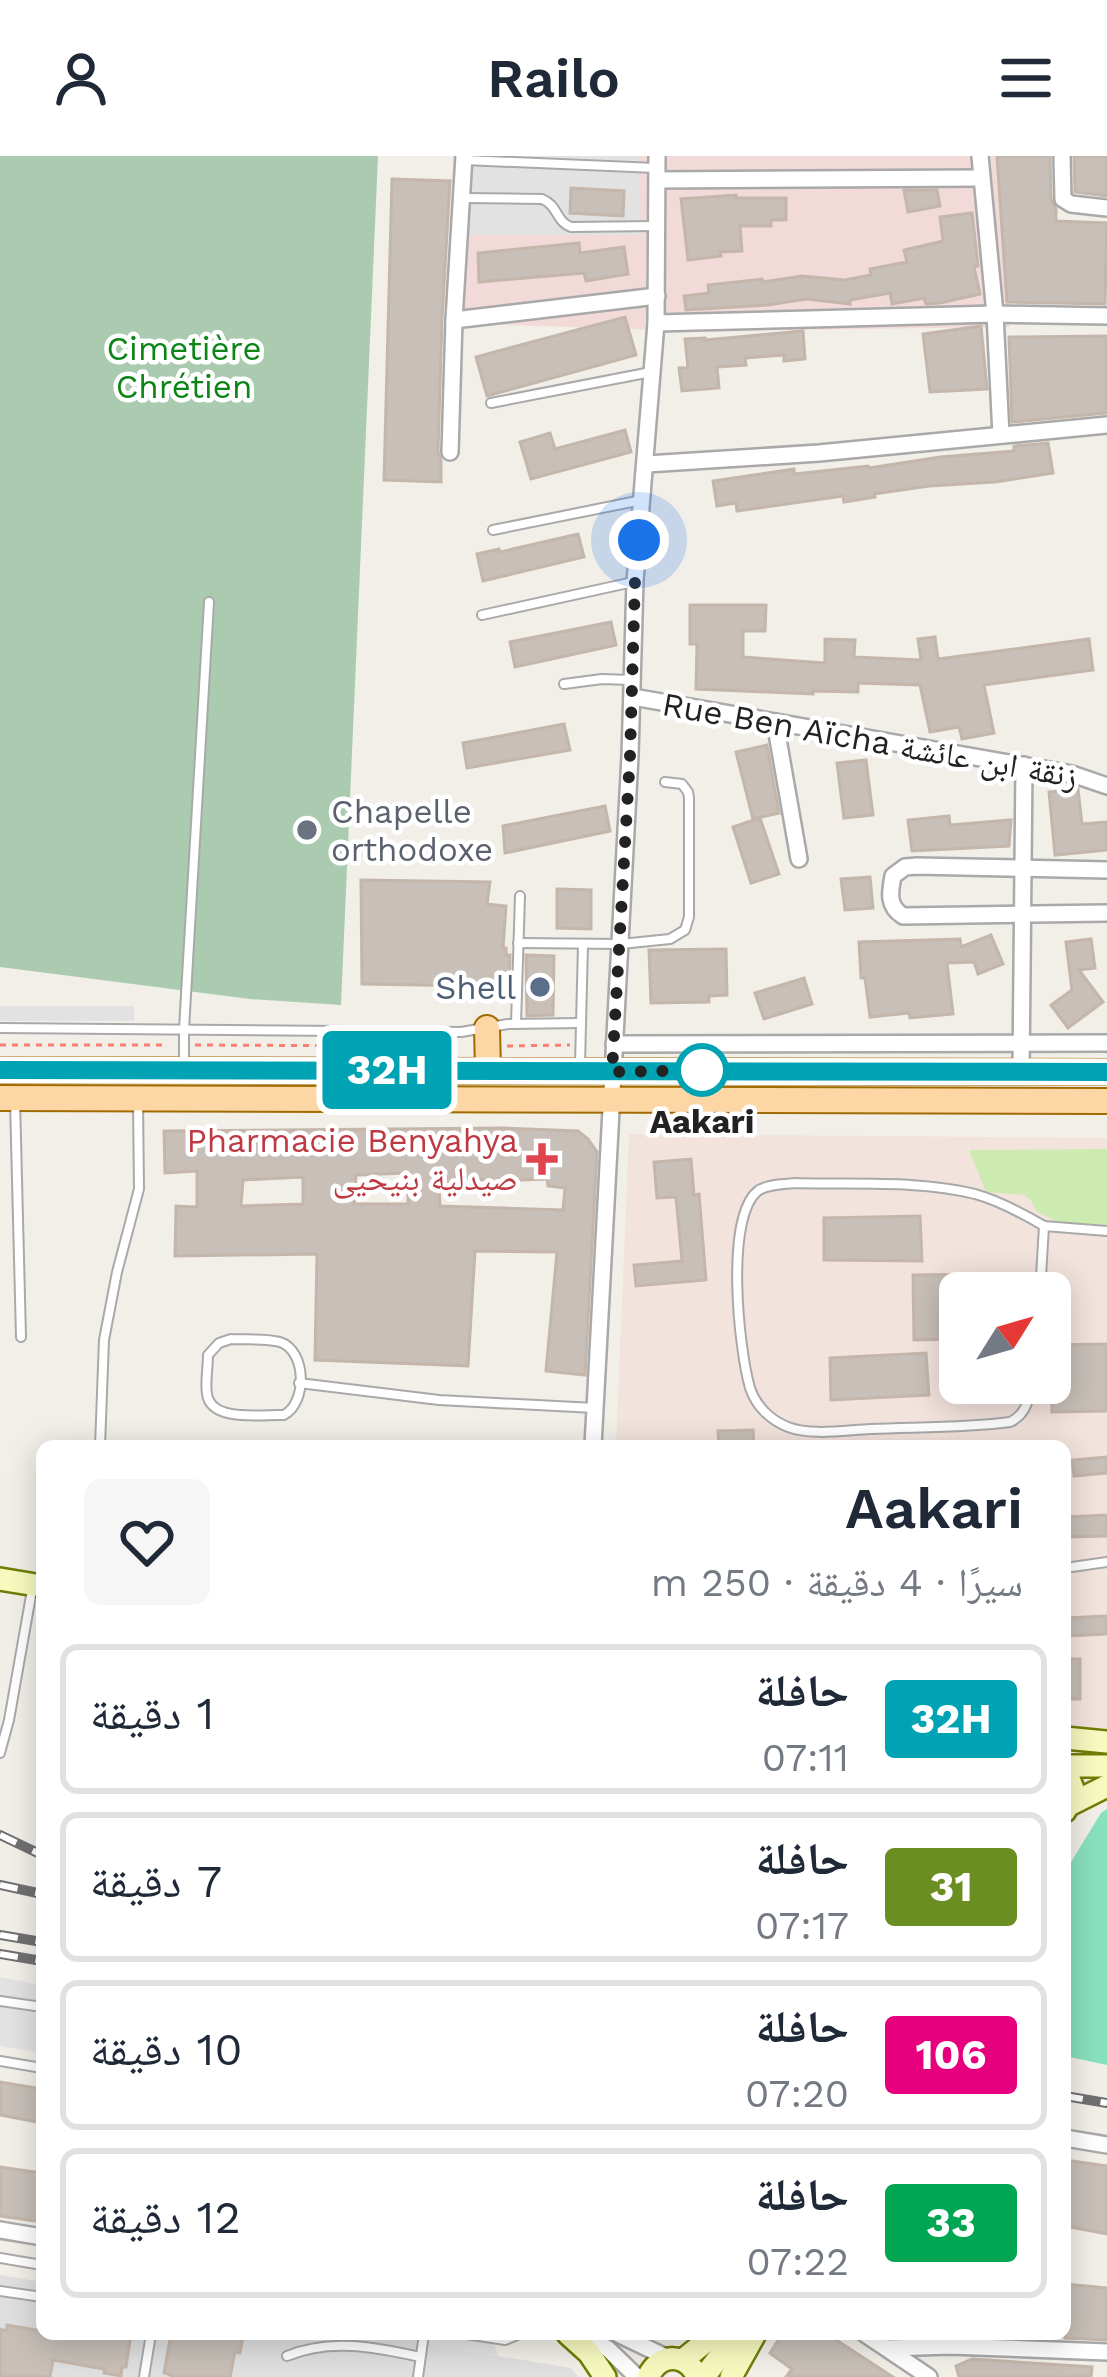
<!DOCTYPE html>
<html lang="ar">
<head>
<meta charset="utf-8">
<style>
  body { margin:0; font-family:"Work Sans","Noto Naskh Arabic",sans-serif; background:#f6f6f7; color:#1f2937; direction:rtl; height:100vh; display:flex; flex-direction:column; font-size:45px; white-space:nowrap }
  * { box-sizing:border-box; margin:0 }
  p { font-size:39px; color:#747a83 }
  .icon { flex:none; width:66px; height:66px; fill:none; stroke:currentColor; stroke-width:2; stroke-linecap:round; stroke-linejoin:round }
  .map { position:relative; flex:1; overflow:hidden; direction:ltr }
  .side { position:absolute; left:36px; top:1284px; width:1035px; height:900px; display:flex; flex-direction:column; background:#fff; border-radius:18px; box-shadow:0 6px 30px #0003; direction:rtl }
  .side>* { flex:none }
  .badge { padding:0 24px; border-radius:9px; font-size:42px; line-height:78px }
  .needle { width:78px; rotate:53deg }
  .fabs { position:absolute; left:939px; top:1116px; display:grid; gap:24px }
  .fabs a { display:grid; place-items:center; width:132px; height:132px; border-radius:18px; background:#fff; box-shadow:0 6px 30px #0003; font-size:60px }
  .you { position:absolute; width:60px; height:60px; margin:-30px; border:9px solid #fff; border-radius:50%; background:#1a73e8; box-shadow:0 0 0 18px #1a73e833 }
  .map>.badge { position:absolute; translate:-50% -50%; box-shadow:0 0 0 6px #fff }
  .round { display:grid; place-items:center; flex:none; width:126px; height:126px; border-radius:18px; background:#f6f6f7 }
  .head { display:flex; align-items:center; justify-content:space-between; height:204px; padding:0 48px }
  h1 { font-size:57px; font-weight:600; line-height:90px }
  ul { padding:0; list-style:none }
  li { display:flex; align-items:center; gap:36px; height:150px; margin:0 24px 18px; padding:0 24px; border:6px solid #e0e1e3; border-radius:18px }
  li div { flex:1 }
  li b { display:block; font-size:45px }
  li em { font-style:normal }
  li .badge { min-width:132px; font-weight:700; text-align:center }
  header { display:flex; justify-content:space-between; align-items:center; height:156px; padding:0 48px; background:#fff; font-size:54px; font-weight:600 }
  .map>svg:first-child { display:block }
</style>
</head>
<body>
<header><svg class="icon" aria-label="menu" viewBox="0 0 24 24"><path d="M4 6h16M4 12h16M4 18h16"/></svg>Railo<svg class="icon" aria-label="person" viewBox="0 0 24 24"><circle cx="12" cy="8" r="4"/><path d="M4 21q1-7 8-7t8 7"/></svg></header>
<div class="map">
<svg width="1107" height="2221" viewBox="0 0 1107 2221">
  <rect width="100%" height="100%" fill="#f2efe9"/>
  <polygon fill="#e0dfdf" points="0,2119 42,2126 42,2178 365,2178 571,2212 578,2221 0,2221"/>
  <polygon fill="#f2dad9" points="453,0 998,0 1010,171 697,175 448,167"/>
  <path fill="#f3e3dd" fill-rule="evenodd" d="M629 978 1107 982V1577L1065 1572V1290H616ZM960 1137H1050V1227H960Z"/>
  <polygon fill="#cdebb0" points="1107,993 1107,1071 1060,1067 1037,1056 1030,1043 1024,1039 986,1036 969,994"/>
  <polygon fill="#aacbaf" points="0,0 378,0 341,849 250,843 0,811"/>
  <polygon fill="#88e0be" points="1107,1653 1107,1909 1065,1900 1065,1716 1101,1657"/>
  <g fill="#e2e2e2">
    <polygon points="469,0 639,0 641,79 466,79"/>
    <rect x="0" y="850" width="134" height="15"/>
    <polygon points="0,1821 42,1829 42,1897 0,1890"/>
    <polygon points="365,2178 491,2178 498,2200"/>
  </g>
  <g fill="#c7bfb8" stroke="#c4b6ab" stroke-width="3" fill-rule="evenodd">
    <polygon points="997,0 1050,0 1051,43 1056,53 1056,65 1107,67 1105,148 1007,146"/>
    <polygon points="1074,0 1107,0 1107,40 1075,36"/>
    <polygon points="392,23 450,25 442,163 438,296 441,304 441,326 384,324"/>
    <polygon points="571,32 624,35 623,60 570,57"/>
    <polygon points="904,34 937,34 940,50 908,56"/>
    <polygon points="736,39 736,42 786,42 786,64 771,64 771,70 740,70 742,95 720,96 721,100 688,104 681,43"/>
    <polygon points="972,57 978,110 974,111 980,138 940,147 926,148 924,142 892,148 890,137 850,144 850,148 806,143 768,149 686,154 684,140 709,137 708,129 762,123 763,126 802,120 845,124 871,119 870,113 907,106 904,94 943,85 940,61"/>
    <polygon points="579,87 580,97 624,91 628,118 586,125 584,117 479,126 478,97"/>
    <polygon points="625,161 636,199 487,240 476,201"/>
    <polygon points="981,170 987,233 930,236 923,178"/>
    <polygon points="803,175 805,203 784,205 784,199 745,202 746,209 717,211 719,232 682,235 679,212 688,212 685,183 705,182 705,184"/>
    <polygon points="1107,180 1107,257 1012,266 1009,181"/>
    <polygon points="625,274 631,296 531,323 520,286 550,277 555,293"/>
    <polygon points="1048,287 1053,317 995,326 929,330 874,338 875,341 844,346 843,340 737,355 736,347 717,350 713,325 794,313 794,318 868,310 869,312 940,301 1014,295 1014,290"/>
    <polygon points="578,378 584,401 483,425 477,398 499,393 500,396"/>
    <polygon points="690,449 766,449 765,475 743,475 743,501 825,507 825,483 855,484 854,501 921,504 918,483 935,481 938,503 1089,483 1093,514 984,529 994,577 962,583 959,571 930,576 920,529 858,527 858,536 813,535 813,538 696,533 697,488 690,488"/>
    <polygon points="611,466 616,489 515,511 510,486"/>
    <polygon points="564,568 570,594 467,612 463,587"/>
    <polygon points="767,589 779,657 753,663 736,596"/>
    <polygon points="866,604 873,659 844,662 837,607"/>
    <polygon points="1078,633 1082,668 1107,666 1107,694 1055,699 1049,636"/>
    <polygon points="605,650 610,675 505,697 503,670"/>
    <polygon points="949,660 950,669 1011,664 1009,690 912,695 908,664"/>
    <polygon points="760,662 779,718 751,727 733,671"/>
    <polygon points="870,721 873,752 845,754 841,723"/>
    <polygon points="361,724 490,726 487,748 506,750 503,792 506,792 506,799 510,799 509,841 478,840 479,830 362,828"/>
    <polygon points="557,733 591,734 591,773 557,772"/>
    <polygon points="991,779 1003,808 978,818 974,806 947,807 953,858 910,862 909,857 870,861 865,822 861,822 859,786 960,783 961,791"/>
    <polygon points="1091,783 1095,812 1079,814 1103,846 1068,872 1051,849 1072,834 1066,786"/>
    <polygon points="726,793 727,839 709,840 709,846 651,847 649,794"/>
    <polygon points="526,799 554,800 553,859 527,860"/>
    <polygon points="804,822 812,848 764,863 755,837"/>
    <path d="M503 972 578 975 588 983 597 996 585 1219 546 1215 557 1096 475 1095 468 1210 315 1204 317 1098 175 1100 176 1050 197 1051V1015L165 1017 164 975ZM408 1017V1048H354L356 1019ZM303 1021V1048L241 1050 243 1024ZM455 1021 497 1025 547 1023 548 1030 565 1032 563 1054 440 1050 439 1028 455 1027Z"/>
    <polygon points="691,1003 694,1039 699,1038 706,1124 636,1130 634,1109 682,1105 676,1041 657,1042 654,1006"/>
    <polygon points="920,1060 922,1105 824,1104 824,1062"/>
    <polygon points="1005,1118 1005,1137 960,1137 960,1183 914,1184 913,1119"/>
    <polygon points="1107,1188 1107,1255 1052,1256 1050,1189"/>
    <polygon points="926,1197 929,1239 831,1244 830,1202"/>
    <polygon points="753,1274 754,1290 719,1290 718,1275"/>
    <polygon points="1107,1301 1107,1317 1074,1320 1072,1304"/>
    <polygon points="1107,1359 1107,1380 1067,1381 1066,1361"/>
    <polygon points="1107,1460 1107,1478 1068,1480 1067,1462"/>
    <polygon points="1065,1503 1080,1503 1080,1543 1067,1543"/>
    <polygon points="0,1926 42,1933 42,1967 0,1959"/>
    <polygon points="1065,2004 1107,2010 1107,2078 1065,2070"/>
    <polygon points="0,2011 42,2017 42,2066 0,2060"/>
    <polygon points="1065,2128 1107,2132 1107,2184 1065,2182"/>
    <polygon points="7,2169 42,2175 42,2178 131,2178 126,2211 122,2211 121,2220 104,2217 104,2213 53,2204 50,2221 0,2221 0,2173 7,2175"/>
    <polygon points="171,2178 243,2180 240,2197 235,2196 230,2221 171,2221 171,2219 164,2217"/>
    <polygon points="782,2178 827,2178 893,2221 786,2221 792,2213 770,2197"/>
    <polygon points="972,2203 1092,2211 1091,2221 959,2221 956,2210"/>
  </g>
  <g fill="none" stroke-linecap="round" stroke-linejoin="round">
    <g stroke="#a9a9a9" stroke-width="12">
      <g id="lane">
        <polyline points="464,4 656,12"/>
        <path d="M463 42 542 43C558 49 556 66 571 71L656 70"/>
        <polyline points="491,247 651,216"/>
        <polyline points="493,374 642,344"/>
        <polyline points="482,459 633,426"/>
        <polyline points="564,528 602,523 631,524"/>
        <polyline points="518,787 621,788 670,783 685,774 689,761 689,642 688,636 682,628 665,626"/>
        <polyline points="516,868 520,740"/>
        <polyline points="0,872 461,876 508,868 581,867"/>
        <polyline points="580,908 583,788"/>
        <polyline points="184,912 184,873 209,446"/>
        <polyline points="15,944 21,1181"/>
        <polyline points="1040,1137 1044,1070 1107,1075"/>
        <path d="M231 1183C246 1184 266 1182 280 1186 307 1195 307 1247 284 1259 263 1258 211 1267 207 1238 205 1226 208 1212 208 1199L219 1187Z"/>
        <polyline points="299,1227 439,1244 595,1252"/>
        <path d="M1032 1227C1029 1243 1026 1259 1010 1266 964 1272 917 1271 871 1273 846 1274 811 1280 788 1271 770 1264 756 1250 750 1232 739 1194 724 1059 759 1034 769 1028 785 1028 796 1027 854 1029 918 1024 975 1038 1000 1045 1022 1057 1044 1070"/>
        <polyline points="100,1290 104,1184 117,1116 139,1033 138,945"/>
        <polyline points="1065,1412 1107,1406"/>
        <polyline points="0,1597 9,1564 32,1434"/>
        <polyline points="0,1845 42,1851"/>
        <polyline points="0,1905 42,1912"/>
        <polyline points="0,2102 42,2109"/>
        <polyline points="0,2135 42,2141"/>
        <polyline points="466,2178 505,2184 520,2178"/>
        <path d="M287 2200C330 2182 376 2191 420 2201"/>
        <polyline points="144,2221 151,2178"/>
        <polyline points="418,2221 424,2178"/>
      </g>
    </g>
    <g stroke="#a9a9a9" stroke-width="20">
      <g id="street">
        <polyline points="980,0 995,158 1001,279"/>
        <polyline points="1062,0 1063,43 1071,48 1107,52"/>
        <polyline points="658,24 981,22"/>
        <polyline points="454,164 657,140"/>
        <polyline points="656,167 995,158 1107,160"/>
        <polyline points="450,296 454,164 464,0"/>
        <polyline points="647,308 819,297 1107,269"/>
        <polyline points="633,541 1072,618 1107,630"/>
        <polyline points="775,566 799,703"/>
        <path d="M1107 714 917 710 905 711 893 720C890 736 887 750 903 760L1107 757"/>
        <polyline points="614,888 1107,887"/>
        <polyline points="1021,915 1024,609"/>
        <polyline points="593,1290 630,600 635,425 656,167 657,0"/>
        <polyline points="1065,1982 1107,1989"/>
        <polyline points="0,2074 42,2081"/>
        <polyline points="583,2178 608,2193 637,2221"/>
        <polyline points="618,2178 668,2202"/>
        <polyline points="865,2178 929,2221"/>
        <polyline points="889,2192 950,2190 1107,2196"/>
      </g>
    </g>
    <g stroke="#707d05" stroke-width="26">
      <g id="secondary">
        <polyline points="0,1423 42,1430"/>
        <polyline points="1065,1582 1107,1586"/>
        <polyline points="1065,1610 1107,1610"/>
        <polyline points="1065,1612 1073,1633 1065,1655"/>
        <polyline points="1069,1649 1107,1630"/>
        <polyline points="568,2178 589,2197 605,2221"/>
        <polyline points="683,2204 715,2178"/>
        <path d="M648 2221C660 2196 686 2197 698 2221"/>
        <polyline points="704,2221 737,2178"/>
        <polyline points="731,2221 755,2178"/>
      </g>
    </g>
    <g stroke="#a06b00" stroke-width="28">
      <g id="primary">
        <polyline points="487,872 488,914"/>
        <polyline points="0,914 1107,916"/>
        <polyline points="0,942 1107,945"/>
      </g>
    </g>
    <g stroke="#fa8072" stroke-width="3" stroke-dasharray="6 6" stroke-linecap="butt">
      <polyline points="0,889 168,889"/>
      <polyline points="195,889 414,890"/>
      <polyline points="507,890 570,889"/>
    </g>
    <use href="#lane" stroke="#fff" stroke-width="8"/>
    <use href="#street" stroke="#fff" stroke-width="15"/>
    <use href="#secondary" stroke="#f7fabf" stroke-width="21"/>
    <use href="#primary" stroke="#fcd6a4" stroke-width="24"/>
    <g stroke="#707070" stroke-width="10">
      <g id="rail">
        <polyline points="0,1679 42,1699"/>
        <polyline points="0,1729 42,1738"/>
        <polyline points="0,1779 42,1786"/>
        <polyline points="0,1798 42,1805"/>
        <polyline points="1065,1940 1107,1947"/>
      </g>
    </g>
    <use href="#rail" stroke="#fff" stroke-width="6" stroke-dasharray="18" stroke-linecap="butt"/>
  </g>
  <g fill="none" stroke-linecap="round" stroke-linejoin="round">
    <g stroke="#fff" stroke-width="27">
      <polyline id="line" points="0,914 1107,916"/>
    </g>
    <use href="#line" stroke="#00a3b4" stroke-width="18"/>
    <polyline stroke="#222" stroke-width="12" stroke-dasharray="0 21.6" points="639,384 635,425 630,600 612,916 719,914 702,914"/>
  </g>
  <circle fill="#6b7280" stroke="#fff" stroke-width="4.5" cx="307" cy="674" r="12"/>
  <circle fill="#5c6f8a" stroke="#fff" stroke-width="4.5" cx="540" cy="831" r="12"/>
  <circle fill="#fff" stroke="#00a3b4" stroke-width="6" cx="702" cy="914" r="24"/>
  <path fill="#e0444e" stroke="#fff" stroke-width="4.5" d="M536 985h12v12h12v12h-12v12h-12v-12h-12v-12h12z"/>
  <g text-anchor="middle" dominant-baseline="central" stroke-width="9" stroke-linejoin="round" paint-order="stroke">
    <g font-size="33" fill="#0c8416" stroke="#fff">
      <text x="184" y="192">Cimetière<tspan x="184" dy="38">Chrétien</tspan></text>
    </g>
    <g font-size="33" fill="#222" stroke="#fff">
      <text transform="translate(870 584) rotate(10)">Rue Ben Aïcha زنقة ابن عائشة</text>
    </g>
    <g font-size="33" fill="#5b616d" stroke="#fff" text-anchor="start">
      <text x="331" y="655">Chapelle<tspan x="331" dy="38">orthodoxe</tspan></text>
    </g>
    <g font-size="33" fill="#4e5e75" stroke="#fff" text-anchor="end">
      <text x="516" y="831">Shell</text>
    </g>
    <g font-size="33" font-weight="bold" fill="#222" stroke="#fff">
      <text x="702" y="965">Aakari</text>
    </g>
    <g font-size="33" fill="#be3a42" stroke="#fff" text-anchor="end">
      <text x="518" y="984">Pharmacie Benyahya<tspan x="518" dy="38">صيدلية بنيحيى</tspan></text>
    </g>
  </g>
</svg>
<div class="fabs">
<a><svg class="needle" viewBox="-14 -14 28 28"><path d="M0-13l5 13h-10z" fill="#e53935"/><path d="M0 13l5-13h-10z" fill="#747a83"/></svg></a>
</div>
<div class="you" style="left:639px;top:384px"></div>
<b class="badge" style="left:387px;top:914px;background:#00a3b4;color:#fff">32H</b>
<section class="side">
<div class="head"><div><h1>Aakari</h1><p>سيرًا · 4 دقيقة · 250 m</p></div><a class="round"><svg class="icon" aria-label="heart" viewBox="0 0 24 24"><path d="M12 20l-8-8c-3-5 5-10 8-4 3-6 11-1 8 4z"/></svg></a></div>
<ul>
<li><span class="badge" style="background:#00a3b4;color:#fff">32H</span><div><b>حافلة</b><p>07:11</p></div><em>1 دقيقة</em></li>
<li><span class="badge" style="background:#6b8e23;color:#fff">31</span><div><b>حافلة</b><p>07:17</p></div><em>7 دقيقة</em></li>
<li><span class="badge" style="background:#e6007e;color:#fff">106</span><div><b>حافلة</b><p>07:20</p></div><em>10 دقيقة</em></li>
<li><span class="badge" style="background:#00a651;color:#fff">33</span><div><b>حافلة</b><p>07:22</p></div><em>12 دقيقة</em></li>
</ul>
</section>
</div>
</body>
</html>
